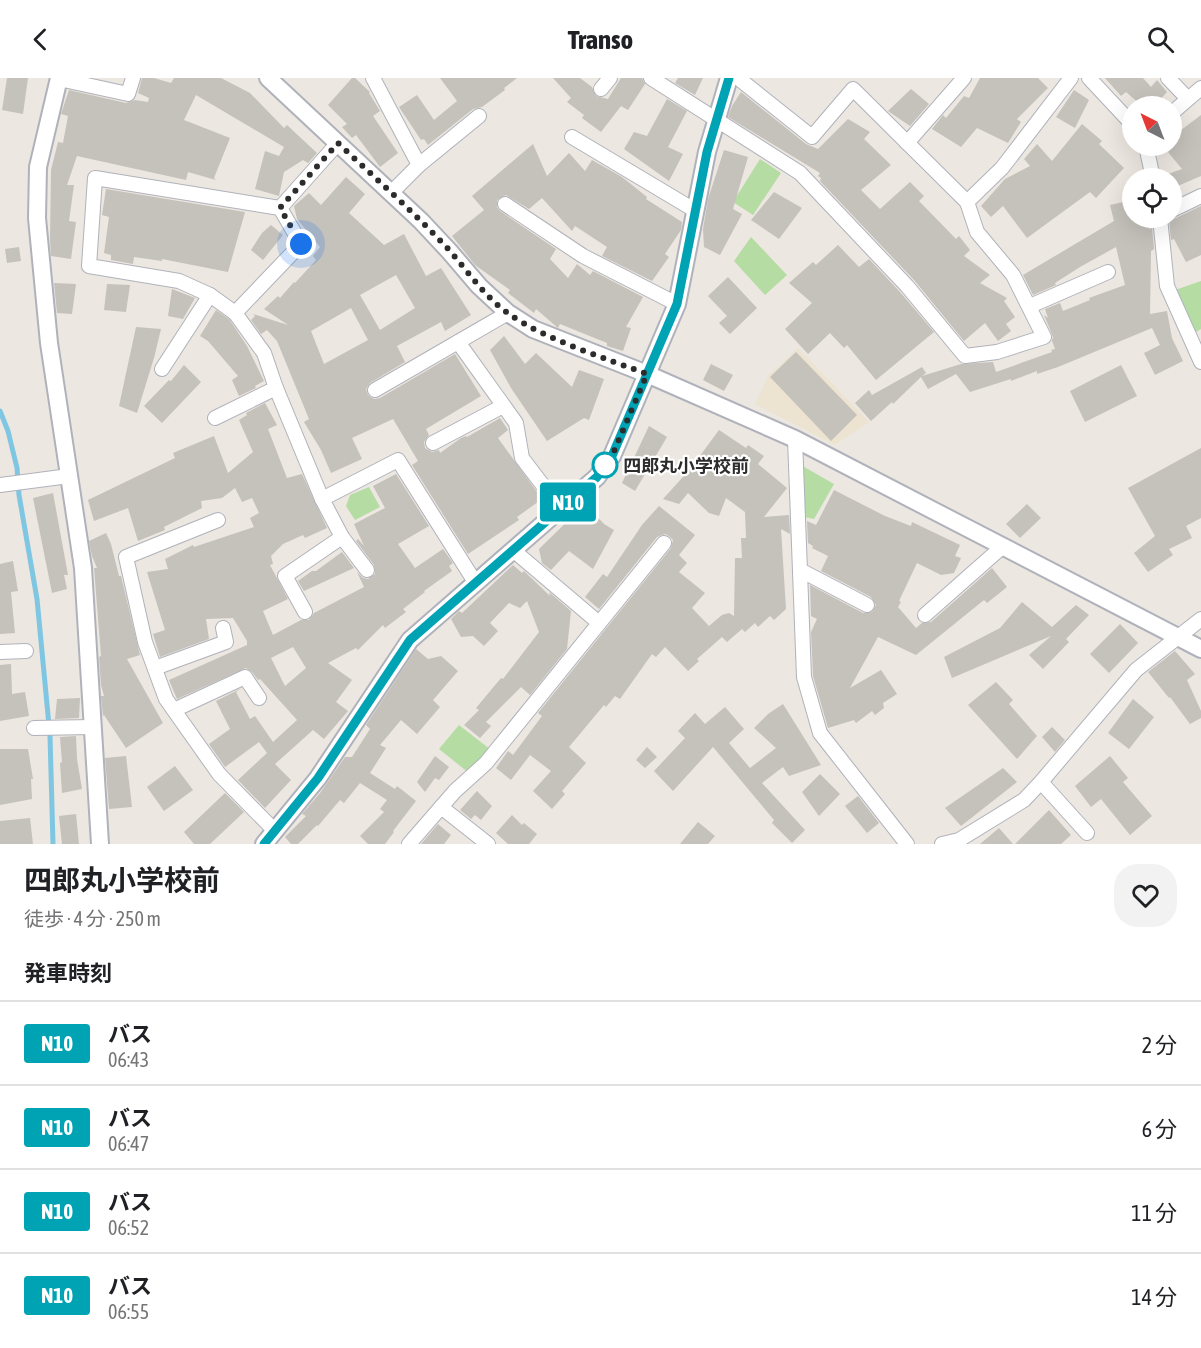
<!DOCTYPE html>
<html lang="ja">
<head>
<meta charset="utf-8">
<style>
  body { margin:0; font-family:"Asap Condensed","Noto Sans JP",sans-serif; background:#f2f2f2; color:#202124; height:100vh; display:flex; flex-direction:column; font-size:22px; white-space:nowrap }
  * { box-sizing:border-box; margin:0 }
  p { font-size:20px; color:#757577 }
  .icon { flex:none; width:33px; height:33px; fill:none; stroke:currentColor; stroke-width:2; stroke-linecap:round; stroke-linejoin:round }
  .map { position:relative; height:766px; overflow:hidden }
  .side { display:flex; flex-direction:column; background:#fff; flex:1 }
  .side>* { flex:none }
  .badge { padding:0 12px; border-radius:4px; font-size:21px; line-height:39px }
  .needle { width:39px; rotate:318deg }
  .controls { position:absolute; left:1122px; top:18px; display:grid; gap:12px }
  .controls a { display:grid; place-items:center; width:60px; height:60px; border-radius:50%; background:#fff; box-shadow:0 6px 24px #0002; font-size:30px }
  .you { position:absolute; width:30px; height:30px; margin:-15px; border:4px solid #fff; border-radius:50%; background:#1a73e8; box-shadow:0 0 0 9px #1a73e833 }
  .map>.badge { position:absolute; translate:-50% -50%; box-shadow:0 0 0 3px #fff }
  h2 { padding:0 24px; font-size:22px; line-height:54px }
  .round { display:grid; place-items:center; flex:none; width:63px; height:63px; border-radius:24px; background:#f2f2f2 }
  .head { display:flex; align-items:center; justify-content:space-between; height:102px; padding:0 24px }
  h1 { font-size:28px; font-weight:700; line-height:45px }
  ul { padding:0; list-style:none }
  li { display:flex; align-items:center; gap:18px; height:84px; padding:0 24px; border-top:2px solid #e0e0e0 }
  li div { flex:1 }
  li b { display:block; font-size:22px }
  li em { font-style:normal }
  li .badge { min-width:66px; font-weight:700; text-align:center }
  header { display:flex; justify-content:space-between; align-items:center; height:78px; padding:0 24px; background:#fff; font-size:27px; font-weight:700 }
  .map>svg:first-child { display:block }
</style>
</head>
<body>
<header><svg class="icon" aria-label="back" viewBox="0 0 24 24"><path d="M15 5l-7 7 7 7"/></svg>Transo<svg class="icon" aria-label="search" viewBox="0 0 24 24"><circle cx="10" cy="10" r="6"/><path d="M15 15l6 6"/></svg></header>
<div class="map">
<svg width="1201" height="766" viewBox="0 0 1201 766">
  <rect width="100%" height="100%" fill="#ece7e0"/>
  <polygon fill="#ece3d1" points="798,270 869,344 835,367 755,326 768,298"/>
  <g fill="#b5dca3">
    <polygon points="760,81 781,95 753,137 733,124"/>
    <polygon points="751,159 787,197 765,217 734,183"/>
    <polygon points="1201,203 1201,251 1193,256 1175,212"/>
    <polygon points="799,386 834,406 814,441 804,439"/>
    <polygon points="369,409 380,429 355,442 346,428 350,417"/>
    <polygon points="459,647 491,672 469,695 439,671"/>
  </g>
  <g fill="none" stroke-linecap="round" stroke-linejoin="round">
    <polyline stroke="#7fc6e2" stroke-width="5" points="0,333 8,353 17,390 19,417 37,521 50,658 53,766"/>
  </g>
  <g fill="#c5c1bb" fill-rule="evenodd">
    <polygon points="7,0 28,0 23,36 2,32"/>
    <polygon points="142,0 154,0 171,5 174,0 221,0 250,15 284,50 287,47 317,75 308,85 303,82 284,94 279,118 255,111 265,73 279,78 284,69 196,17 184,42 230,60 214,100 216,102 188,94 186,102 77,78 67,107 74,107 69,143 76,144 71,181 51,178 50,161 51,92 58,64 63,65 68,38 61,36 69,12 126,25 135,22 148,24 149,20 138,15"/>
    <polygon points="352,0 355,0 370,14 369,15 380,33 373,38 398,75 380,89 356,57 352,60 342,49 347,46 328,27"/>
    <polygon points="440,0 517,0 504,10 505,12 482,29 473,31 428,67 424,61 421,62 399,29 417,17 434,42 457,23"/>
    <polygon points="553,0 580,0 592,9 596,18 608,21 621,0 642,0 645,6 628,32 621,28 601,54 582,40 584,37 567,24 571,20"/>
    <polygon points="678,0 703,0 695,17 675,5"/>
    <polygon points="980,0 1038,0 1048,10 1017,41 1021,44 1008,65 977,50 961,69 932,51 943,37 946,40 964,18 969,20"/>
    <polygon points="1105,0 1143,0 1151,9 1157,2 1167,14 1154,28 1142,28 1126,14 1121,18"/>
    <polygon points="911,11 929,26 910,48 888,33"/>
    <polygon points="1074,12 1089,22 1075,50 1056,39"/>
    <polygon points="741,14 806,66 818,71 848,41 870,54 864,61 891,87 861,112 880,131 910,104 924,118 919,123 956,161 959,158 970,172 964,178 990,197 980,205 1007,220 1004,223 1015,239 1006,246 1011,253 998,263 985,245 964,263 914,202 820,103 821,100 818,98 820,95 728,39 732,28"/>
    <polygon points="667,21 687,33 668,69 683,76 669,103 624,71 634,54 647,58"/>
    <polygon points="1201,37 1201,98 1173,110 1172,100 1169,100 1168,96 1182,91 1168,74 1172,70 1172,59"/>
    <polygon points="1082,46 1102,63 1099,66 1124,90 1096,120 1090,114 1027,160 1003,128 991,139 981,128 1005,101 1030,88 1024,81 1037,66 1052,83"/>
    <polygon points="533,66 547,98 569,75 585,93 592,82 622,99 647,119 646,121 682,144 681,152 665,176 669,179 652,203 602,178 607,169 575,148 572,153 542,120 529,131 506,117 497,122 497,129 500,133 556,171 550,181 568,200 577,186 590,197 593,193 643,219 626,249 631,250 623,273 607,268 607,265 560,246 558,250 536,231 534,235 508,215 510,212 475,187 452,158 484,132 472,118"/>
    <polygon points="724,72 748,79 733,131 742,136 720,177 704,169 703,151 708,121"/>
    <path d="M346 99 365 116 349 135 384 167 404 156 426 198 441 190 471 237 445 253 441 244 397 268 405 284 370 305 366 311 368 317 374 321 380 320 455 276 481 318 426 351 429 357 424 364 425 370 432 374 439 372 440 375 461 360 466 358 467 359 500 340 508 352 498 360 542 421 517 439 519 442 468 476 412 387 418 383 393 341 352 360 362 381 331 395 321 372 304 344 309 341 277 263 267 252 261 256 251 242 255 238 253 236 288 247 264 231 278 218 280 220 294 204 295 205 316 182 313 178 320 169 297 141 294 128 309 115 321 127ZM396 197 415 230 380 252 360 217ZM351 230 368 262 324 286 311 253Z"/>
    <polygon points="106,111 245,134 228,194 162,181 162,183 134,179 133,186 111,182 111,177 104,175 109,139 102,137"/>
    <polygon points="774,114 802,130 779,161 751,142"/>
    <polygon points="1132,122 1132,140 1146,140 1149,151 1152,150 1154,171 1151,173 1150,236 1167,233 1172,260 1183,283 1155,297 1144,275 1160,267 1152,250 1058,289 1037,296 1037,293 1011,303 1011,301 970,314 956,296 928,311 921,299 893,326 892,324 871,343 855,325 869,312 872,317 922,289 926,295 922,298 961,286 993,284 996,294 1052,274 1051,272 1055,271 1052,263 1053,259 1044,237 1048,240 1045,231 1060,225 1063,233 1090,222 1089,220 1125,207 1116,169 1080,189 1055,205 1056,207 1033,217 1023,197 1114,143 1110,127"/>
    <polygon points="1201,128 1201,177 1186,184 1174,161 1171,162 1169,141 1176,140"/>
    <polygon points="271,147 283,157 263,182 251,172 262,155"/>
    <polygon points="838,167 859,189 869,181 900,214 934,254 876,302 847,267 844,270 830,255 808,276 785,251 812,225 789,205 813,184 816,187"/>
    <polygon points="19,169 21,183 7,185 5,171"/>
    <polygon points="728,199 757,230 730,256 719,245 727,238 708,218"/>
    <polygon points="54,205 76,206 72,236 57,235"/>
    <polygon points="107,206 130,207 126,234 104,232"/>
    <polygon points="172,211 195,220 183,241 168,238"/>
    <polygon points="216,232 229,241 247,268 264,303 255,308 256,310 239,318 232,302 238,298 208,263 200,258"/>
    <polygon points="136,249 161,251 154,280 137,335 119,328"/>
    <polygon points="504,258 525,286 536,275 572,309 579,292 604,301 589,342 584,340 547,363 511,310 490,272"/>
    <polygon points="796,274 857,337 831,363 770,299"/>
    <polygon points="711,286 733,297 724,313 703,302"/>
    <polygon points="184,287 201,304 162,345 144,328 169,302 171,303"/>
    <polygon points="1121,287 1137,318 1085,344 1070,313"/>
    <path d="M265 325 277 347 268 351 287 400 302 396 327 450 305 460 303 457 283 466 271 478 273 486 270 487 288 521 263 533 273 557 301 542H309L314 535 364 509 357 494 363 500 368 501 375 496 374 487 356 463 358 461 364 468 354 446 385 430 373 408 396 396 429 448 398 466 415 490 443 471 453 485 449 488 452 493 424 513 425 514 403 531 406 534 385 550 383 547 358 572 356 570 328 585 352 602 336 624 348 633 324 661 313 652 275 686 291 702 265 730 238 702 267 675 259 664 225 689 209 666 230 651 216 623 242 610 236 614 250 641 255 638 273 664 297 642 260 601 258 602 252 594 246 590 177 621 169 602 247 567V563L233 540 206 541 209 561 160 579 153 556 165 552 147 494 168 491 165 481 193 467 194 469 254 449 250 440 259 435 252 420 242 424 235 410 222 420 201 423 202 430 164 449 165 452 138 463 128 430 94 443 88 422 175 380 173 375 214 358 228 395 253 374 239 342 247 337 246 335ZM293 569 306 590 285 608 271 580Z"/>
    <polygon points="649,348 667,359 635,413 622,405"/>
    <polygon points="719,352 746,370 748,367 764,378 758,386 787,410 764,439 789,437 790,456 781,451 786,531 774,542 770,538 758,549 755,545 745,554 742,551 727,564 722,559 697,581 699,583 688,593 665,569 656,579 652,576 620,621 615,618 606,629 604,627 569,669 586,685 562,713 565,716 552,731 533,713 551,693 530,677 511,702 496,690 508,673 513,677 542,638 538,635 671,470 673,462 669,458 665,456 657,459 599,531 585,519 603,496 607,499 642,447 659,428 695,457 679,477 687,485 679,494 705,515 692,530 709,548 722,537 729,535 734,538 735,480 742,480 741,460 746,460 745,434 726,420 719,438 709,435 688,415 679,426 663,421 691,390"/>
    <polygon points="1201,370 1201,440 1186,448 1192,460 1169,471 1173,477 1148,494 1134,475 1155,458 1128,410"/>
    <polygon points="834,412 885,438 911,448 912,444 960,467 955,478 961,480 954,495 941,497 917,485 899,523 901,524 898,529 916,550 922,545 931,544 992,490 1007,509 987,525 984,522 916,577 878,559 850,610 881,592 897,616 883,625 884,630 875,637 872,633 856,645 854,642 828,650 813,598 811,554 817,541 811,538 810,507 863,535 872,534 876,527 871,519 821,493 828,478 812,470 813,468 808,465 807,443 816,447"/>
    <polygon points="53,415 68,497 64,497 67,511 52,515 33,420"/>
    <polygon points="585,426 604,446 614,452 593,491 569,473 551,492 542,485 539,471"/>
    <polygon points="1027,426 1041,440 1020,460 1006,446"/>
    <polygon points="106,455 111,466 119,498 121,498 140,577 127,581 163,645 126,670 104,637 103,638 101,618 104,618 101,607 99,579 101,578 94,490 97,490 92,478 89,463"/>
    <polygon points="342,474 354,490 304,513 298,503 312,493 316,493"/>
    <polygon points="13,483 18,513 11,514 15,555 0,556 0,486"/>
    <polygon points="513,487 522,495 524,493 550,518 549,514 571,533 567,571 530,617 521,609 486,644 491,648 480,660 464,647 479,632 476,630 501,600 503,601 539,554 527,523 520,530 509,525 490,545 498,553 484,568 473,558 461,559 451,541 459,533 462,535"/>
    <polygon points="1022,524 1052,549 1076,527 1089,537 1066,561 1069,564 1043,591 1029,577 1051,558 952,600 944,579 1000,550"/>
    <polygon points="1120,546 1138,565 1109,595 1090,576"/>
    <polygon points="416,571 428,581 441,578 458,593 433,622 440,629 417,656 401,642 380,667 386,670 370,695 395,711 397,708 416,723 393,753 394,754 385,766 368,766 360,758 384,734 380,731 387,722 360,705 344,725 340,722 318,748 317,747 298,766 291,766 285,759 306,738 302,736 320,715 345,679 352,679 370,651 366,647"/>
    <polygon points="1175,573 1195,596 1187,602 1201,633 1201,640 1190,646 1170,619 1169,620 1148,594"/>
    <polygon points="11,586 12,616 25,614 29,638 0,643 0,587"/>
    <polygon points="996,604 1013,622 1009,626 1037,658 1017,681 968,627"/>
    <polygon points="80,620 79,640 55,641 57,621"/>
    <polygon points="1133,621 1154,639 1129,671 1108,655"/>
    <polygon points="783,626 821,687 789,698 783,689 762,705 805,752 792,765 772,745 774,742 713,669 673,713 654,693 685,660 678,653 695,635 705,646 725,629 744,651 729,665 750,690 776,670 754,650 768,636"/>
    <polygon points="1052,649 1065,662 1055,674 1042,659"/>
    <polygon points="76,658 77,681 82,711 62,715 60,685 62,684 60,659"/>
    <polygon points="647,669 657,679 645,690 636,682"/>
    <polygon points="0,671 28,671 33,701 31,701 32,721 0,727"/>
    <polygon points="126,678 132,729 109,731 105,680"/>
    <polygon points="435,678 449,689 439,702 435,700 425,714 417,704"/>
    <polygon points="1110,678 1128,700 1123,704 1152,738 1130,757 1101,721 1091,729 1075,708"/>
    <polygon points="175,688 193,712 164,733 147,709"/>
    <polygon points="1003,690 1017,704 961,748 945,730"/>
    <polygon points="820,696 840,716 819,738 802,714"/>
    <polygon points="477,713 492,728 481,742 475,737 471,741 460,732"/>
    <polygon points="225,715 244,734 210,766 194,766 184,754"/>
    <polygon points="858,718 879,745 867,755 845,728"/>
    <polygon points="1049,732 1071,757 1061,766 1015,766"/>
    <polygon points="76,736 79,766 62,766 59,738"/>
    <polygon points="512,737 522,747 524,745 537,756 529,766 508,766 496,755"/>
    <polygon points="30,740 33,766 0,766 0,743"/>
    <polygon points="698,744 715,758 708,766 680,766"/>
    <polygon points="438,746 451,757 444,766 421,766"/>
    <polygon points="999,750 1013,766 980,766"/>
  </g>
  <g fill="none" stroke-linecap="round" stroke-linejoin="round">
    <g stroke="#b0b2bb" stroke-width="16">
      <g id="minor">
        <polyline points="373,0 419,87 391,115"/>
        <polyline points="651,0 800,95 907,208 965,278 997,274 1044,259 1013,197 977,154 967,124"/>
        <polyline points="738,0 812,59 853,11 967,124 1002,90 1071,0"/>
        <polyline points="1089,0 1132,46"/>
        <polyline points="1168,0 1188,21 1201,10"/>
        <polyline points="59,1 128,16 133,0"/>
        <polyline points="601,11 610,0"/>
        <polyline points="1172,35 1188,21"/>
        <polyline points="572,59 696,133"/>
        <polyline points="907,65 964,0"/>
        <polyline points="1146,68 1153,100"/>
        <polyline points="419,87 479,38"/>
        <polyline points="505,126 583,178 677,226"/>
        <polyline points="280,130 95,100 89,188 179,203 210,217 235,235 301,166 280,130 338,65"/>
        <polyline points="1172,132 1201,118"/>
        <polyline points="1160,140 1167,208 1201,284"/>
        <polyline points="1030,228 1108,194"/>
        <polyline points="458,264 516,345 522,380 561,431"/>
        <polyline points="162,291 210,217"/>
        <polyline points="276,310 322,421 342,459 285,498 305,534"/>
        <polyline points="375,312 508,235"/>
        <polyline points="215,340 276,310 264,275 235,235"/>
        <polyline points="795,361 804,599 820,655 907,766"/>
        <polyline points="433,365 503,328"/>
        <polyline points="0,407 69,398"/>
        <polyline points="322,421 398,382 475,504"/>
        <polyline points="218,442 126,479 145,564 166,621 219,696 275,753"/>
        <polyline points="342,459 367,492"/>
        <polyline points="513,472 599,545"/>
        <polyline points="800,492 867,527"/>
        <polyline points="925,537 1002,469"/>
        <polyline points="0,574 26,573"/>
        <polyline points="155,590 226,564 223,550"/>
        <polyline points="174,632 245,599 259,620"/>
        <polyline points="34,650 93,649"/>
        <polyline points="1041,704 1087,755"/>
        <polyline points="441,729 488,766"/>
        <polyline points="409,766 455,713 486,685 664,465"/>
        <polyline points="942,766 959,762 1024,722 1041,704 1136,592 1201,541"/>
      </g>
    </g>
    <g stroke="#b0b2bb" stroke-width="20">
      <g id="tertiary">
        <polyline points="59,0 38,89 37,140 49,265 83,490 100,766"/>
        <polyline points="268,0 421,143 450,174 479,208 508,235 533,251 647,296 795,361 1201,571"/>
        <polyline points="264,766 318,700 410,562 597,399 612,378 677,226 707,74 729,0"/>
      </g>
    </g>
    <use href="#minor" stroke="#fff" stroke-width="14"/>
    <use href="#tertiary" stroke="#fff" stroke-width="16"/>
  </g>
  <g fill="none" stroke-linecap="round" stroke-linejoin="round">
    <g stroke="#fff" stroke-width="14">
      <polyline id="line" points="264,766 318,700 410,562 597,399 612,378 677,226 707,74 729,0"/>
    </g>
    <use href="#line" stroke="#00a3b4" stroke-width="9"/>
    <path stroke="#2c2c2c" stroke-width="6" stroke-dasharray="0 10.8" d="M301 166 280 130 338 65C376 101 415 135 450 173 469 195 486 220 509 236 546 262 605 280 647 296L612 378 605 387"/>
  </g>
  <circle fill="#fff" stroke="#00a3b4" stroke-width="3" cx="605" cy="387" r="12"/>
  <g text-anchor="middle" dominant-baseline="central" stroke-width="4.5" stroke-linejoin="round" paint-order="stroke">
    <g font-size="18" font-weight="bold" fill="#2c2c2c" stroke="#fff" text-anchor="start">
      <text x="623" y="387">四郎丸小学校前</text>
    </g>
  </g>
</svg>
<div class="controls">
<a><svg class="needle" viewBox="-14 -14 28 28"><path d="M0-13l5 13h-10z" fill="#e53935"/><path d="M0 13l5-13h-10z" fill="#757577"/></svg></a>
<a><svg class="icon" aria-label="locate" viewBox="0 0 24 24"><circle cx="12" cy="12" r="6"/><path d="M12 2v4M12 18v4M2 12h4M18 12h4"/></svg></a>
</div>
<div class="you" style="left:301px;top:166px"></div>
<b class="badge" style="left:568px;top:424px;background:#00a3b4;color:#fff">N10</b>
</div>
<section class="side">
<div class="head"><div><h1>四郎丸小学校前</h1><p>徒歩 · 4 分 · 250 m</p></div><a class="round"><svg class="icon" aria-label="heart" viewBox="0 0 24 24"><path d="M12 20l-8-8c-3-5 5-10 8-4 3-6 11-1 8 4z"/></svg></a></div>
<h2>発車時刻</h2>
<ul>
<li><span class="badge" style="background:#00a3b4;color:#fff">N10</span><div><b>バス</b><p>06:43</p></div><em>2 分</em></li>
<li><span class="badge" style="background:#00a3b4;color:#fff">N10</span><div><b>バス</b><p>06:47</p></div><em>6 分</em></li>
<li><span class="badge" style="background:#00a3b4;color:#fff">N10</span><div><b>バス</b><p>06:52</p></div><em>11 分</em></li>
<li><span class="badge" style="background:#00a3b4;color:#fff">N10</span><div><b>バス</b><p>06:55</p></div><em>14 分</em></li>
</ul>
</section>
</body>
</html>
